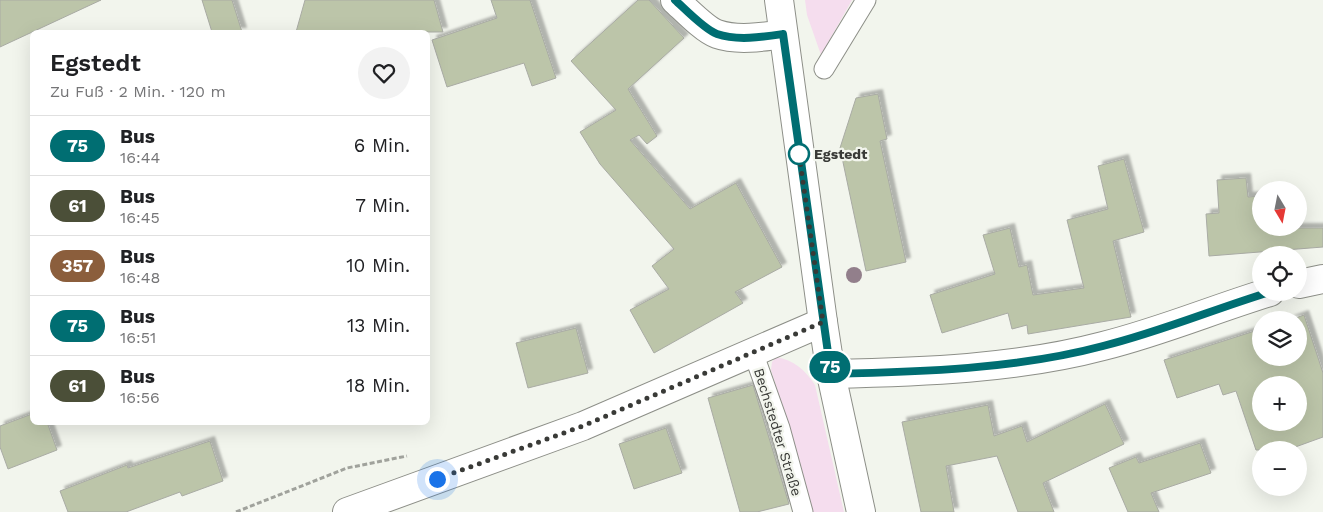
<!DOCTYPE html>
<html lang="de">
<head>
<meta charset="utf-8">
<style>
  body { margin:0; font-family:"Work Sans",sans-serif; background:#f2f2f2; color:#202124; height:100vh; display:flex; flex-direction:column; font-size:19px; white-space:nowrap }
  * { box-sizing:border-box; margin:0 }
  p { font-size:16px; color:#757577 }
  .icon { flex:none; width:28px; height:28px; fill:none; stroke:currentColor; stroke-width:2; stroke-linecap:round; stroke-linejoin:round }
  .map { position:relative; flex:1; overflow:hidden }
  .sheet { position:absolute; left:30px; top:30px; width:400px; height:395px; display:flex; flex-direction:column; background:#fff; border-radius:8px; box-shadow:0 5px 20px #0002 }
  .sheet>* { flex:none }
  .badge { padding:0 10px; border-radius:16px; font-size:18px; line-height:32px }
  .needle { width:32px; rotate:170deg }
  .buttons { position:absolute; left:1252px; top:181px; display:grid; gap:10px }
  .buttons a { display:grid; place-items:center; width:55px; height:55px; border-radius:50%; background:#fff; box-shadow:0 5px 20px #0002; font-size:25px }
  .you { position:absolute; width:25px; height:25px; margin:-12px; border:4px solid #fff; border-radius:50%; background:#1a73e8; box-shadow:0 0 0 8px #1a73e833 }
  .map>.badge { position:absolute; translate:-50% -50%; box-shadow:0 0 0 2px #fff }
  .round { display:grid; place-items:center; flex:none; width:52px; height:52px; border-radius:26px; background:#f2f2f2 }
  .overview { display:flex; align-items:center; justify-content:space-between; height:85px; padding:0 20px }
  h1 { font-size:24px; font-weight:600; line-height:38px }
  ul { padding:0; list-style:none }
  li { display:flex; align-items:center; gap:15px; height:60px; padding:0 20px; border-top:1px solid #e0e0e0 }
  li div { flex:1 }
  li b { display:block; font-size:19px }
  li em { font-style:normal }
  li .badge { min-width:55px; font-weight:700; text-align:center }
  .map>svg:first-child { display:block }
</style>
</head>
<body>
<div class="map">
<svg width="1323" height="512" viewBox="0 0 1323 512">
  <defs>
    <filter id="shadow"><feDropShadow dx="4.5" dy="-4.5" stdDeviation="1" flood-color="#0004"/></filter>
  </defs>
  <rect width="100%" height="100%" fill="#f2f5ed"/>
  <g fill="#f5ddee">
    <polygon points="805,0 852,0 821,55 807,15"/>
    <path d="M776 357C794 360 805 370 815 385L844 512H812L798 456 771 370 772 362Z"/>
  </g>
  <g fill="#bcc5a9" stroke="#a9aba4" fill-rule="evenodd" filter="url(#shadow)">
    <polygon points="0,0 101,0 0,47"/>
    <polygon points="202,0 232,0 242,32 212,32"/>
    <polygon points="305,0 434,0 443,32 296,32"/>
    <polygon points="491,0 530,0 556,78 532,86 524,63 447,87 432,40 497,18"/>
    <polygon points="638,0 649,0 684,38 628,89 657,136 647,144 639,135 630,140 690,209 736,183 782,267 735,292 743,303 654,353 630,310 669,289 652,266 674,249 600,164 580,132 616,110 571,61"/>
    <polygon points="878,94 887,139 880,141 906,262 866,271 840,148 856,98"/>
    <polygon points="1124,159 1144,232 1113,241 1131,317 1028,334 1027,325 1012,329 1008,313 942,333 930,295 995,274 983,235 1010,228 1019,267 1027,265 1033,295 1084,288 1067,220 1108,209 1098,166"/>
    <polygon points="1246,178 1248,197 1261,196 1261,228 1323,228 1323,247 1209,256 1206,214 1219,213 1217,180"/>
    <path d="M1304 315 1323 373V437L1287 450H1256L1236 391 1223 395 1219 384 1177 398 1164 360 1261 329V358H1299V320H1290ZM1261 385H1299V422H1261Z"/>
    <polygon points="576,328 588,373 528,388 516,343"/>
    <polygon points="753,385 789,504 757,512 740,512 708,398"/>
    <polygon points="1105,404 1124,444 1043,483 1054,512 1018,512 997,456 946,466 954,512 921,512 902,422 988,405 994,436 1022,426 1027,442"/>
    <polygon points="32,414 32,422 47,422 57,450 8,469 0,447 0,426"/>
    <polygon points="666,428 682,473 634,489 619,444"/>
    <polygon points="210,441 223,481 182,496 180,492 126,512 68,512 60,491 127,465 128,468"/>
    <polygon points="1200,443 1211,473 1151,493 1159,512 1128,512 1109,468 1136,457 1139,463"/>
  </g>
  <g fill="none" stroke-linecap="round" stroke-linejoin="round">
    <g stroke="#8d8f88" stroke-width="21">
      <g id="lane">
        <polyline points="824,69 866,0"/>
        <polyline points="753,352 780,428 803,512"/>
      </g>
    </g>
    <g stroke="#8d8f88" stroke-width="30">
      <g id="street">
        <path d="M675 0C685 9 705 30 717 34 737 41 763 37 783 34"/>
        <polyline points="347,512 583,426 823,322"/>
      </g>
    </g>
    <g stroke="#8d8f88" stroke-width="30">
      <g id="secondary">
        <polyline points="779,0 823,322 831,374 861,512"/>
        <polyline points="1299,284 1323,279"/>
        <path d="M831 374C921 372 1016 369 1103 346 1160 332 1214 309 1270 292"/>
      </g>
    </g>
    <polyline stroke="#a0a29c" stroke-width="3" stroke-dasharray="5 2.5" stroke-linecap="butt" points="236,512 347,468 407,456"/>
    <use href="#lane" stroke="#fff" stroke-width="19"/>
    <use href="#street" stroke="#fff" stroke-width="28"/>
    <use href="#secondary" stroke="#fff" stroke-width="28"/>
  </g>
  <circle fill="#927f8b" cx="854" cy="275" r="8"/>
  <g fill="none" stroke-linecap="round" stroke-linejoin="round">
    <g stroke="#fff" stroke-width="11">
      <path id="line" d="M675 0C685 9 705 30 717 34 737 41 763 37 783 34L831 374C920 372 1017 369 1103 346 1160 332 1214 309 1270 292"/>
    </g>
    <use href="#line" stroke="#006e72" stroke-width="8"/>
    <polyline stroke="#393a37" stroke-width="5" stroke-dasharray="0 9" points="437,479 583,426 823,322 799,154"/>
  </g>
  <circle fill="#fff" stroke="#006e72" stroke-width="2.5" cx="799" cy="154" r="10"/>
  <g text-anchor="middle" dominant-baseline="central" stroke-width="4.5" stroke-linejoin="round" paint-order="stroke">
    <g font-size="14" font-weight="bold" fill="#393a37" stroke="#f2f5ed" text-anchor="start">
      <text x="814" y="154">Egstedt</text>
    </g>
    <g font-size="14" fill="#393a37" stroke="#f2f5ed">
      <text transform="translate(778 432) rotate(73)">Bechstedter Straße</text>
    </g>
  </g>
</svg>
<div class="buttons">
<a><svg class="needle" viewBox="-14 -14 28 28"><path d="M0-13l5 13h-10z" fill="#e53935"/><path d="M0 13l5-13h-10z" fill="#757577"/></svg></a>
<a><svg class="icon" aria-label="locate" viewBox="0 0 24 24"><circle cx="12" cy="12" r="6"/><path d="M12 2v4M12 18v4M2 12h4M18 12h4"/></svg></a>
<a><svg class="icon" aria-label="layers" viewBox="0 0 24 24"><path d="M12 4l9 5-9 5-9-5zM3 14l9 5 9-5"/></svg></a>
<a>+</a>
<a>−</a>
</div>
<div class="you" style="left:437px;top:479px"></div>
<b class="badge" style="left:830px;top:367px;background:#006e72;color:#fff">75</b>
<section class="sheet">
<div class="overview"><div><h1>Egstedt</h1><p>Zu Fuß · 2 Min. · 120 m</p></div><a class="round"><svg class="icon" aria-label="heart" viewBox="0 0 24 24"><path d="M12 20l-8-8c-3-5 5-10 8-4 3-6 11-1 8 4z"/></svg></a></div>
<ul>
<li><span class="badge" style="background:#006e72;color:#fff">75</span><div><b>Bus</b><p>16:44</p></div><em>6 Min.</em></li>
<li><span class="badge" style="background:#4b4f38;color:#fff">61</span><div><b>Bus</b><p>16:45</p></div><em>7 Min.</em></li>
<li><span class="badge" style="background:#8b5e3c;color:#fff">357</span><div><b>Bus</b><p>16:48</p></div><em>10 Min.</em></li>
<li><span class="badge" style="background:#006e72;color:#fff">75</span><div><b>Bus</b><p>16:51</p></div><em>13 Min.</em></li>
<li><span class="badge" style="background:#4b4f38;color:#fff">61</span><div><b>Bus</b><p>16:56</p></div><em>18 Min.</em></li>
</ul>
</section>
</div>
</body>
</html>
